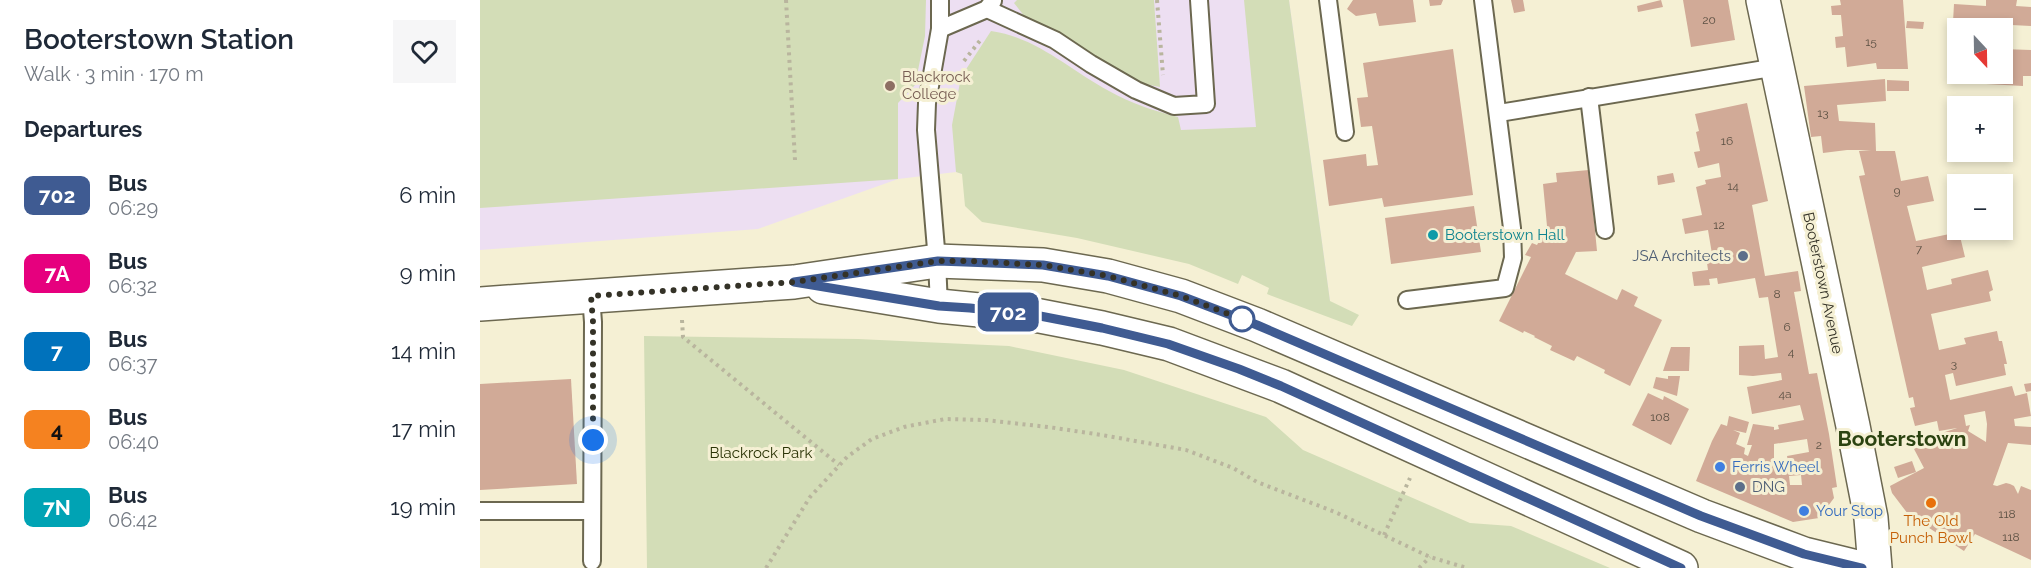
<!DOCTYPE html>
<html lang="en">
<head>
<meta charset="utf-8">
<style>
  body { margin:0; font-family:Raleway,sans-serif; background:#f6f6f7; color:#1f2937; height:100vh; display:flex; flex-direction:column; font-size:22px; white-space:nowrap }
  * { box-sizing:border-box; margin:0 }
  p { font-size:20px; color:#747a83 }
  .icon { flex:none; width:33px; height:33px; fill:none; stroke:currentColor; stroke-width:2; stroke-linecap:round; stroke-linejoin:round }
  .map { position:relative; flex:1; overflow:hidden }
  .panel { display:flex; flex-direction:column; background:#fff; width:480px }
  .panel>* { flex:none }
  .badge { padding:0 12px; border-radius:9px; font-size:21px; line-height:39px }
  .needle { width:39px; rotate:158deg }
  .controls { position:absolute; left:1467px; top:18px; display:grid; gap:12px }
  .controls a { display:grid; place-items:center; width:66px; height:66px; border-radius:0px; background:#fff; box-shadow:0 3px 9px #0003; font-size:30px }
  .you { position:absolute; width:30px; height:30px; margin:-15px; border:4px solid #fff; border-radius:50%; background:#1a73e8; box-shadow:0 0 0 9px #1a73e833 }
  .map>.badge { position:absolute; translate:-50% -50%; box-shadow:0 0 0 3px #fff }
  h2 { padding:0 24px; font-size:22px; line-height:54px }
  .round { display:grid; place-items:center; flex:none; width:63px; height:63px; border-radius:0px; background:#f6f6f7 }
  .head { display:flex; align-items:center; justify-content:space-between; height:102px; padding:0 24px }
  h1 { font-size:28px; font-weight:600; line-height:45px }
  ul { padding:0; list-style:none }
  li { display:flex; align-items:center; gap:18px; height:78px; padding:0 24px }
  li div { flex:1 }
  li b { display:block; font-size:22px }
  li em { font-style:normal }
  li .badge { min-width:66px; font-weight:700; text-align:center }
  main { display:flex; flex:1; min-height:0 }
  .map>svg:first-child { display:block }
</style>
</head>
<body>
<main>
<section class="panel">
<div class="head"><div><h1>Booterstown Station</h1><p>Walk · 3 min · 170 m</p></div><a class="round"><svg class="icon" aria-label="heart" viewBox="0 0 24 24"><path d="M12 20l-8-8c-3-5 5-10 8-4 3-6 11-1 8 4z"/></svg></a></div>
<h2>Departures</h2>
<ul>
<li><span class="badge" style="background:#3f5b92;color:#fff">702</span><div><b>Bus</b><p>06:29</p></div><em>6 min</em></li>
<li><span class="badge" style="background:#e6007e;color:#fff">7A</span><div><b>Bus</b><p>06:32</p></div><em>9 min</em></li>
<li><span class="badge" style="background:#0072bc;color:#fff">7</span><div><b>Bus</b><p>06:37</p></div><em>14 min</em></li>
<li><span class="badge" style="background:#f58220;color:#111">4</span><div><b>Bus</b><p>06:40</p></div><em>17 min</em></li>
<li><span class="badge" style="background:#00a3b4;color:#fff">7N</span><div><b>Bus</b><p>06:42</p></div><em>19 min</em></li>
</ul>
</section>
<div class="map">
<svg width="1551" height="568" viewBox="0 0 1551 568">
  <rect width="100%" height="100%" fill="#f5f0d4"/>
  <polygon fill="#eddff2" points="0,0 809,0 850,301 476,172 418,179 278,229 0,250"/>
  <g fill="#d3ddb7">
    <polygon points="0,0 446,0 445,36 435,85 418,103 418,179 0,208"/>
    <polygon points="537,0 674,0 680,87 664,84 644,75 563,25 545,17 534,3"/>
    <path d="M764 0H809L850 301 879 315 872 326 787 294 789 288 762 275 758 284 709 264 597 238 502 222 485 206 482 174 476 172 472 125 481 77 511 31C556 37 590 70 629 91 652 104 672 110 698 117L701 130 776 127Z"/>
    <polygon points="164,336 378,339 529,346 644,370 786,417 823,450 990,523 1031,526 1130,568 167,568"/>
  </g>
  <g fill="#d1aa97" fill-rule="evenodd">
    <polygon points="873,0 933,0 936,22 899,26 896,13 876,16 867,9"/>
    <polygon points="949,0 963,0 961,5 950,6"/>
    <polygon points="1031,0 1043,0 1045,11 1034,13"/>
    <polygon points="1181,0 1183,7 1158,12 1157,6"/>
    <polygon points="1203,0 1248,0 1255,40 1211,47"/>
    <polygon points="1360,0 1423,0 1428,69 1397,69 1396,63 1367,67 1365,47 1356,48 1355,37 1363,36 1361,15 1352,15 1351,6 1361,5"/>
    <polygon points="1506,0 1537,0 1536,6 1551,7 1551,26 1473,22 1474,4 1506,6"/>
    <polygon points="1427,21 1444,22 1443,29 1426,28"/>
    <polygon points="973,49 993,195 904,207 902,198 849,206 843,160 886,154 887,166 898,165 892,126 881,127 877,98 888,97 883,63"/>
    <polygon points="1522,49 1551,50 1551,76 1543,76 1543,86 1506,84 1506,74 1522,74"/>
    <path d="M1405 79 1406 101 1357 105 1359 121 1395 123 1396 151H1415L1421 181 1448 176 1454 201 1427 206 1436 241 1479 232 1485 257 1442 267 1447 290 1472 284 1471 279 1508 270 1513 290 1509 292 1511 301 1451 314 1459 350 1486 344 1484 338 1517 331 1519 341H1522L1527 364H1524L1526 375 1476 386 1473 373 1465 375 1470 400 1532 386 1535 396 1547 393 1551 416 1534 419 1535 426 1551 427V445L1528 443 1513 485 1517 486 1526 483 1530 484 1534 486 1538 494 1541 486 1551 490V560L1495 534 1484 551 1428 514 1412 493 1410 486 1444 468 1434 449 1454 439 1453 436 1477 428 1459 431 1457 421 1435 426 1430 408 1435 407 1433 397 1429 398 1379 176 1385 175 1379 151 1391 150H1367L1343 153 1341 136 1331 137 1324 86ZM1505 411 1507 424 1506 442 1488 431 1490 425 1486 426 1484 415Z"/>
    <polygon points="1407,80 1429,81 1429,91 1407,91"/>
    <path d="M1267 103 1288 201 1272 205 1285 276 1318 271 1321 291 1314 292 1329 374 1337 373 1349 434 1357 487 1352 488 1354 498 1339 518 1313 522 1216 481 1232 441 1241 424 1247 426 1249 416 1269 422 1266 433 1253 430 1260 433 1256 444 1265 448 1264 454 1268 456 1272 445H1267L1273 424 1294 427V430L1299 429 1298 425 1324 420 1320 405 1272 414 1267 387 1302 380 1301 373 1273 376 1259 375V346L1284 345 1285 359 1298 357 1288 297 1279 298 1275 278 1238 284 1237 278 1229 279 1230 285 1214 286 1212 272 1228 270 1226 256 1232 254 1228 230 1205 234 1202 219 1222 215 1216 187 1226 184 1225 180 1241 177 1239 163 1218 168 1214 152 1220 151 1216 132 1219 131 1215 114ZM1327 439 1329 452 1307 456 1309 468H1304L1303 459H1297V468L1294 467V444ZM1321 475 1322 485H1310L1309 476Z"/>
    <polygon points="1109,170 1117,251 1096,252 1085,274 1137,300 1142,289 1158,297 1154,306 1182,320 1150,386 1124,373 1125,370 1097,356 1094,361 1070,350 1072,346 1054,337 1055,336 1044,331 1043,333 1019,321 1051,257 1045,255 1052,243 1057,245 1067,226 1063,184 1077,182 1076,173"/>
    <polygon points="1193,173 1195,182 1178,185 1177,176"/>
    <polygon points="994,206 1001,252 911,264 905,218"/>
    <polygon points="1191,347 1210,347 1209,371 1183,371"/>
    <polygon points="1188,376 1200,376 1197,396 1173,388 1176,377 1188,379"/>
    <polygon points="91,379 97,484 0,490 0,384"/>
    <polygon points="1551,383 1551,391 1546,392 1544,384"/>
    <polygon points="1168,393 1183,400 1184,396 1209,409 1191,445 1152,425"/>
    <polygon points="1432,461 1436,472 1418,478 1414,467"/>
  </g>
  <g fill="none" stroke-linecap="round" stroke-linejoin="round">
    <g stroke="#6c6850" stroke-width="20">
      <g id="service">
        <polyline points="848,0 865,132"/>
        <polyline points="507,9 575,40 611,64 656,90 694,106 726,104 719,0"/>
        <polyline points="460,29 507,9 513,1"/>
        <polyline points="1109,97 1125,230"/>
        <polyline points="1019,113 1297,67"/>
        <polyline points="111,296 113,322 112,561"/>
        <polyline points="927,300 1025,288 1033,258 1032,228 1003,0"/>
        <polyline points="459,306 457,261 446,130 447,103 460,29 460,0"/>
        <polyline points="0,511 112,511"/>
      </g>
    </g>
    <g stroke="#6c6850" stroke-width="36">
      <polyline id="tertiary" points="1283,0 1373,426 1391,518 1395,568"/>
    </g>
    <g stroke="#6c6850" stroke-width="36">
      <g id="secondary">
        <polyline points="343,287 459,306 560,316 622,328 689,344 801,386 1201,568"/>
        <polyline points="0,304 314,282 457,261 563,265 628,276 701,296 777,325 1222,516 1324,554 1381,568"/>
      </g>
    </g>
    <g stroke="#b9b59e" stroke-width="4" stroke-dasharray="3 4.5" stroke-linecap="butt">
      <polyline points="306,0 315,160"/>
      <polyline points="677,0 683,75"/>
      <polyline points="484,61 502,38"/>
      <polyline points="202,320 203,337 359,465"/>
      <polyline points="904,535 930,478"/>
      <polyline points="286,568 330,497 367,457 392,439 424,427 465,419 505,420 568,427 622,435 706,450 753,468 777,482 855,512 950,557 987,568"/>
      <polyline points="939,568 950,557"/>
    </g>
    <use href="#service" stroke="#fff" stroke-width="16"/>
    <use href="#tertiary" stroke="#fff" stroke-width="33"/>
    <use href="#secondary" stroke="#fff" stroke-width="33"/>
  </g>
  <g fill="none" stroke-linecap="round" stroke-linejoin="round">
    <g stroke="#fff" stroke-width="14">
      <polyline id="line" points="1201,568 801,386 759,369 688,344 622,328 560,316 490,308 459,306 314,282 458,261 563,265 628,276 701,296 777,325 1221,516 1324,554 1382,568"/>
    </g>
    <use href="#line" stroke="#3f5b92" stroke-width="9"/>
    <polyline stroke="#343227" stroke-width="6" stroke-dasharray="0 10.8" points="113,440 113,322 111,296 314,282 458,261 487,261 563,265 628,276 701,296 762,319"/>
  </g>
  <circle fill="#8d6e63" stroke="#f5f0d4" stroke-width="2" cx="410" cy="86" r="6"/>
  <circle fill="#0f9aa8" stroke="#f5f0d4" stroke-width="2" cx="953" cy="235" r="6"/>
  <g fill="#5c6f8a" stroke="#f5f0d4" stroke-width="2">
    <circle cx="1263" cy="256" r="6"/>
    <circle cx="1260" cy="487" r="6"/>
  </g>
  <circle fill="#fff" stroke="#3f5b92" stroke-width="3" cx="762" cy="319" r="12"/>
  <g fill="#3f7fe0" stroke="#f5f0d4" stroke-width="2">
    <circle cx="1240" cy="467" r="6"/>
    <circle cx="1324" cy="511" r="6"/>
  </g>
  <circle fill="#e8710a" stroke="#f5f0d4" stroke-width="2" cx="1451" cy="503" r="6"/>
  <g text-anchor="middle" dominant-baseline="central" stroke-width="6" stroke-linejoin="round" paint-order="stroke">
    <g font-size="12" fill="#5b5043">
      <text x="1229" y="20">20</text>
      <text x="1391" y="42">15</text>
      <text x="1343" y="113">13</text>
      <text x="1247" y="141">16</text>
      <text x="1253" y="186">14</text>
      <text x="1417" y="191">9</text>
      <text x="1239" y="225">12</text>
      <text x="1439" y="249">7</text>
      <text x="1297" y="294">8</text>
      <text x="1307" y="327">6</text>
      <text x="1311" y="352">4</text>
      <text x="1474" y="364">3</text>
      <text x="1305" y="394">4a</text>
      <text x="1180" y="417">108</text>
      <text x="1339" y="445">2</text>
      <text x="1527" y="514">118</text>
      <text x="1531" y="537">118</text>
    </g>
    <g font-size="15" fill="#785e54" stroke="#f5f0d4" text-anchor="start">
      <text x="422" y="77">Blackrock<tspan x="422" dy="17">College</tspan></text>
    </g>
    <g font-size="15" fill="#0d838f" stroke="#f5f0d4" text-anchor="start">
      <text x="965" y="235">Booterstown Hall</text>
    </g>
    <g font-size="15" fill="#4e5e75" stroke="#f5f0d4" text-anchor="end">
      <text x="1251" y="256">JSA Architects</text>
      <text x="1272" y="487" text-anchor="start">DNG</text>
    </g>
    <g font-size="15" fill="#343227" stroke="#f5f0d4">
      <text transform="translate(1343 283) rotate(78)">Booterstown Avenue</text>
    </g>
    <g font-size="15" fill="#2b3406" stroke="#f5f0d4">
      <text x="281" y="453">Blackrock Park</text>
    </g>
    <g font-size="15" fill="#366cbe" stroke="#f5f0d4" text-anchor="start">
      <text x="1252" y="467">Ferris Wheel</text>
      <text x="1336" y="511">Your Stop</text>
    </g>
    <g font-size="15" fill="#c56008" stroke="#f5f0d4">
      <text x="1451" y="521">The Old<tspan x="1451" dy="17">Punch Bowl</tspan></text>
    </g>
    <g font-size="21" font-weight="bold" fill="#2b4311" stroke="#f5f0d4">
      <text x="1422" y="438">Booterstown</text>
    </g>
  </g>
</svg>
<div class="controls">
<a><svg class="needle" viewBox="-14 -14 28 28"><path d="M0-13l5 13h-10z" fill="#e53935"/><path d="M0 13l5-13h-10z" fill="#747a83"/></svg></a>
<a>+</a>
<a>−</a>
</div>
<div class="you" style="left:113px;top:440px"></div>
<b class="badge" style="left:528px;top:312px;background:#3f5b92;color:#fff">702</b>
</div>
</main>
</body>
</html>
